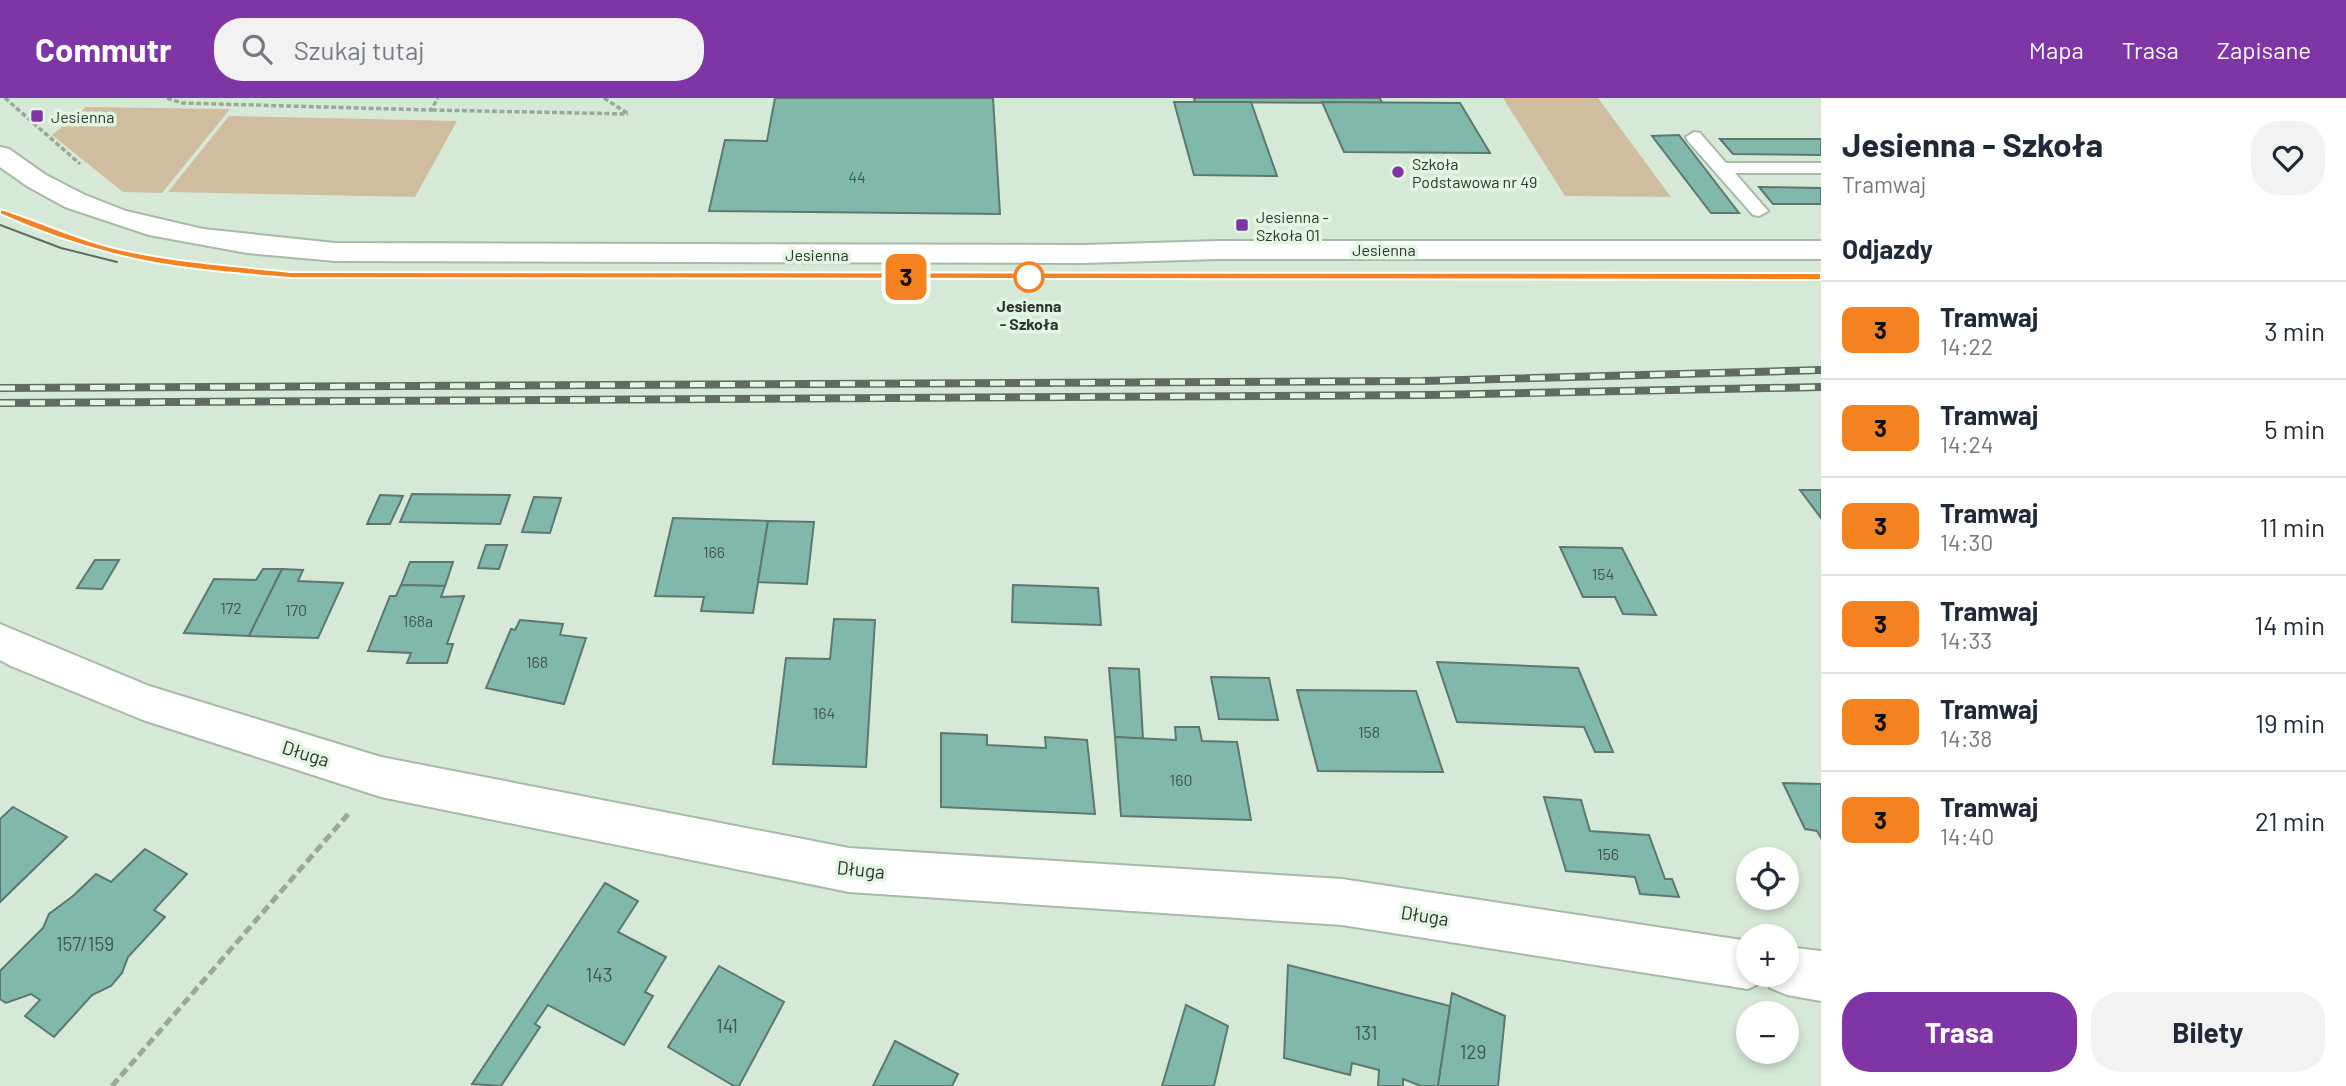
<!DOCTYPE html>
<html lang="pl">
<head>
<meta charset="utf-8">
<style>
  body { margin:0; font-family:Barlow,sans-serif; background:#f2f2f3; color:#1f2937; height:100vh; display:flex; flex-direction:column; font-size:26px; white-space:nowrap }
  * { box-sizing:border-box; margin:0 }
  p { font-size:23px; color:#747a83 }
  .icon { flex:none; width:38px; height:38px; fill:none; stroke:currentColor; stroke-width:2; stroke-linecap:round; stroke-linejoin:round }
  .map { position:relative; flex:1; overflow:hidden }
  .drawer { display:flex; flex-direction:column; background:#fff; width:525px }
  .drawer>* { flex:none }
  .badge { padding:0 14px; border-radius:10px; font-size:24px; line-height:46px }
  .fabs { position:absolute; left:1736px; top:749px; display:grid; gap:14px }
  .fabs a { display:grid; place-items:center; width:63px; height:63px; border-radius:50%; background:#fff; box-shadow:0 4px 10px #0003; font-size:35px }
  .map>.badge { position:absolute; translate:-50% -50%; box-shadow:0 0 0 4px #fff }
  h2 { padding:0 21px; font-size:26px; line-height:63px }
  .round { display:grid; place-items:center; flex:none; width:74px; height:74px; border-radius:28px; background:#f2f2f3 }
  .head { display:flex; align-items:center; justify-content:space-between; height:119px; padding:0 21px }
  h1 { font-size:33px; font-weight:700; line-height:52px }
  .cta { display:flex; gap:14px; margin-top:auto; padding:14px 21px }
  .cta a { flex:1; height:80px; border-radius:28px; background:#8035a7; color:#fff; font-size:28px; font-weight:700; line-height:80px; text-align:center }
  .cta a+a { background:#f2f2f3; color:#1f2937 }
  ul { padding:0; list-style:none }
  li { display:flex; align-items:center; gap:21px; height:98px; padding:0 21px; border-top:2px solid #e0e1e3 }
  li div { flex:1 }
  li b { display:block; font-size:26px }
  li em { font-style:normal }
  li .badge { min-width:77px; font-weight:700; text-align:center }
  header { display:flex; align-items:center; gap:42px; box-sizing:border-box; height:98px; padding:0 35px; background:#8035a7; color:#fff }
  header strong { font-size:33px }
  nav { display:flex; gap:38px; margin-inline-start:auto; font-size:24px }
  .search { width:490px; height:63px; background:#f2f2f3; display:flex; align-items:center; gap:18px; box-sizing:border-box; padding:0 24px; border-radius:28px; color:#747a83; font-size:26px }
  main { display:flex; flex:1; min-height:0 }
  .map>svg:first-child { display:block }
</style>
</head>
<body>
<header>
<strong>Commutr</strong>
<div class="search"><svg class="icon" aria-label="search" viewBox="0 0 24 24"><circle cx="10" cy="10" r="6"/><path d="M15 15l6 6"/></svg>Szukaj tutaj</div>
<nav><a>Mapa</a><a>Trasa</a><a>Zapisane</a></nav>
</header>
<main>
<div class="map">
<svg width="1821" height="988" viewBox="0 0 1821 988">
  <rect width="100%" height="100%" fill="#d6e9d6"/>
  <g fill="#d0bda0">
    <polygon points="1503,0 1598,0 1671,99 1565,98"/>
    <polygon points="86,9 230,11 162,95 123,94 52,37"/>
    <polygon points="229,18 457,23 415,99 168,94"/>
  </g>
  <g fill="#80b9ac" stroke="#5d7871" stroke-width="2">
    <polygon points="775,0 993,0 1000,116 709,113 725,42 767,43"/>
    <polygon points="1194,0 1380,0 1382,5 1195,4"/>
    <polygon points="1174,4 1251,4 1277,78 1194,77"/>
    <polygon points="1322,4 1460,5 1490,55 1344,54"/>
    <polygon points="1679,37 1739,115 1711,115 1652,38"/>
    <polygon points="1720,41 1821,41 1821,57 1733,56"/>
    <polygon points="1759,89 1821,90 1821,106 1773,106"/>
    <polygon points="1800,392 1821,392 1821,420"/>
    <polygon points="412,396 510,397 500,426 400,424"/>
    <polygon points="380,397 403,398 390,426 367,426"/>
    <polygon points="534,399 561,400 550,435 522,434"/>
    <polygon points="673,420 768,423 753,515 701,513 704,499 655,498"/>
    <polygon points="768,423 814,424 807,486 758,484"/>
    <polygon points="486,447 507,447 499,471 478,470"/>
    <polygon points="1560,449 1622,450 1656,517 1623,516 1615,499 1583,499"/>
    <polygon points="95,462 119,462 102,491 77,490"/>
    <polygon points="410,464 453,464 445,488 401,487"/>
    <polygon points="263,471 282,471 249,538 184,535 214,481 256,482"/>
    <polygon points="282,471 303,472 298,483 343,485 318,540 249,538"/>
    <polygon points="401,487 445,488 441,499 464,498 447,546 453,546 447,565 407,565 411,555 368,553 390,498 396,498"/>
    <polygon points="1013,487 1098,490 1101,527 1012,524"/>
    <polygon points="834,521 875,522 866,669 773,666 786,560 830,561"/>
    <polygon points="520,522 563,526 560,537 586,540 564,606 486,590 511,531 515,532"/>
    <polygon points="1437,564 1578,570 1613,654 1595,654 1584,629 1457,624"/>
    <polygon points="1109,570 1139,571 1143,641 1115,639"/>
    <polygon points="1211,579 1269,580 1278,622 1219,621"/>
    <polygon points="1297,592 1416,593 1443,674 1318,673"/>
    <polygon points="1175,629 1199,629 1202,643 1237,644 1251,722 1121,718 1115,639 1176,642"/>
    <polygon points="941,635 987,637 987,647 1046,650 1045,639 1087,642 1095,716 941,709"/>
    <polygon points="1783,685 1821,686 1821,740 1817,733 1805,731"/>
    <polygon points="1544,699 1581,702 1590,733 1649,737 1665,781 1672,781 1679,799 1640,796 1635,779 1566,773"/>
    <polygon points="13,709 67,739 0,804 0,721"/>
    <polygon points="145,751 187,776 154,812 165,819 128,859 122,875 111,888 92,897 54,939 25,918 40,902 31,896 6,905 0,901 0,873 43,830 49,816 73,798 96,776 111,784"/>
    <polygon points="605,785 638,803 618,834 666,859 645,894 653,898 624,947 548,907 535,926 540,929 501,988 472,986"/>
    <polygon points="1288,867 1450,908 1438,988 1421,988 1403,981 1403,988 1378,988 1379,972 1352,965 1350,977 1284,960"/>
    <polygon points="719,868 784,904 739,988 734,988 668,949"/>
    <polygon points="1452,895 1505,918 1498,988 1438,988"/>
    <polygon points="1186,907 1228,928 1214,988 1162,988"/>
    <polygon points="895,943 958,976 952,988 873,988"/>
  </g>
  <g fill="none" stroke-linecap="round" stroke-linejoin="round">
    <g stroke="#a7b9a7" stroke-width="4">
      <polygon id="lane" points="1694,34 1700,35 1726,65 1821,65 1821,75 1735,75 1768,113 1759,118 1753,117 1688,43 1686,39"/>
    </g>
    <g stroke="#a7b9a7" stroke-width="4">
      <polygon id="street" points="0,526 149,588 381,659 849,750 1342,781 1748,843 1748,877 1787,877 1787,849 1821,853 1821,903 1787,897 1770,890 1766,882 1748,891 1342,827 849,794 381,699 143,622 11,568 0,562"/>
    </g>
    <g stroke="#a7b9a7" stroke-width="4">
      <polygon id="secondary" points="0,49 9,51 46,77 85,97 126,113 203,131 335,145 1084,147 1218,143 1821,143 1821,161 1218,161 1084,165 335,163 247,155 149,137 65,109 27,88 0,69"/>
    </g>
    <g stroke="#9aa89a" stroke-width="3.5" stroke-dasharray="5 2.5" stroke-linecap="butt">
      <polyline points="5,0 80,66"/>
      <polyline points="167,0 182,5 431,12 438,0"/>
      <polyline points="604,0 627,15"/>
      <polyline points="432,12 628,16"/>
    </g>
    <polyline stroke="#9aa89a" stroke-width="5" stroke-dasharray="9 4.5" stroke-linecap="butt" points="112,988 350,714"/>
    <use href="#lane" fill="#fff" fill-rule="evenodd"/>
    <use href="#street" fill="#fff" fill-rule="evenodd"/>
    <use href="#secondary" fill="#fff" fill-rule="evenodd"/>
    <g stroke="#616b61" stroke-width="2">
      <path d="M0 114C94 153 189 169 290 177L1821 179"/>
      <polyline points="0,127 61,150 117,164"/>
    </g>
    <g stroke="#616b61" stroke-width="8">
      <g id="rail">
        <polyline points="0,290 1423,283 1821,272"/>
        <polyline points="0,305 1430,297 1821,289"/>
      </g>
    </g>
    <use href="#rail" stroke="#e3f6e3" stroke-width="5" stroke-dasharray="15" stroke-linecap="butt"/>
  </g>
  <path fill="#f58220" stroke="#fff" stroke-width="2" d="M0 111C40 123 77 142 118 151 175 164 233 168 290 174L1821 175V182L290 180C231 175 172 171 114 156 74 146 35 132 0 116Z"/>
  <g fill="#8035a7" stroke="#e3f6e3" stroke-width="2.5">
    <rect x="30" y="11" width="14" height="14" rx="3.5"/>
    <circle cx="1398" cy="74" r="7"/>
    <rect x="1235" y="120" width="14" height="14" rx="3.5"/>
  </g>
  <circle fill="#fff" stroke="#f58220" stroke-width="3.5" cx="1029" cy="179" r="14"/>
  <g text-anchor="middle" dominant-baseline="central" stroke-width="7" stroke-linejoin="round" paint-order="stroke">
    <g font-size="16" fill="#2e352e" stroke="#e3f6e3" text-anchor="start">
      <text x="51" y="18">Jesienna</text>
      <text x="1412" y="65">Szkoła<tspan x="1412" dy="18">Podstawowa nr 49</tspan></text>
      <text x="1256" y="118">Jesienna -<tspan x="1256" dy="18">Szkoła 01</tspan></text>
    </g>
    <g font-size="16" fill="#42564e">
      <text x="857" y="78">44</text>
      <text x="714" y="453">166</text>
      <text x="1603" y="475">154</text>
      <text x="231" y="509">172</text>
      <text x="296" y="511">170</text>
      <text x="418" y="522">168a</text>
      <text x="537" y="563">168</text>
      <text x="824" y="614">164</text>
      <text x="1369" y="633">158</text>
      <text x="1181" y="681">160</text>
      <text x="1608" y="755">156</text>
    </g>
    <g font-size="16" fill="#2e352e" stroke="#e3f6e3">
      <text x="1384" y="151">Jesienna</text>
      <text x="817" y="156">Jesienna</text>
    </g>
    <g font-size="16" font-weight="bold" fill="#2e352e" stroke="#e3f6e3">
      <text x="1029" y="207">Jesienna<tspan x="1029" dy="18">- Szkoła</tspan></text>
    </g>
    <g font-size="19" fill="#2e352e" stroke="#e3f6e3">
      <text transform="translate(306 655) rotate(17)">Długa</text>
      <text transform="translate(861 771) rotate(6)">Długa</text>
      <text transform="translate(1425 817) rotate(9)">Długa</text>
    </g>
    <g font-size="19" fill="#42564e">
      <text x="85" y="845">157/159</text>
      <text x="599" y="876">143</text>
      <text x="727" y="927">141</text>
      <text x="1366" y="934">131</text>
      <text x="1473" y="953">129</text>
    </g>
  </g>
</svg>
<div class="fabs">
<a><svg class="icon" aria-label="locate" viewBox="0 0 24 24"><circle cx="12" cy="12" r="6"/><path d="M12 2v4M12 18v4M2 12h4M18 12h4"/></svg></a>
<a>+</a>
<a>−</a>
</div>
<b class="badge" style="left:906px;top:179px;background:#f58220;color:#111">3</b>
</div>
<section class="drawer">
<div class="head"><div><h1>Jesienna - Szkoła</h1><p>Tramwaj</p></div><a class="round"><svg class="icon" aria-label="heart" viewBox="0 0 24 24"><path d="M12 20l-8-8c-3-5 5-10 8-4 3-6 11-1 8 4z"/></svg></a></div>
<h2>Odjazdy</h2>
<ul>
<li><span class="badge" style="background:#f58220;color:#111">3</span><div><b>Tramwaj</b><p>14:22</p></div><em>3 min</em></li>
<li><span class="badge" style="background:#f58220;color:#111">3</span><div><b>Tramwaj</b><p>14:24</p></div><em>5 min</em></li>
<li><span class="badge" style="background:#f58220;color:#111">3</span><div><b>Tramwaj</b><p>14:30</p></div><em>11 min</em></li>
<li><span class="badge" style="background:#f58220;color:#111">3</span><div><b>Tramwaj</b><p>14:33</p></div><em>14 min</em></li>
<li><span class="badge" style="background:#f58220;color:#111">3</span><div><b>Tramwaj</b><p>14:38</p></div><em>19 min</em></li>
<li><span class="badge" style="background:#f58220;color:#111">3</span><div><b>Tramwaj</b><p>14:40</p></div><em>21 min</em></li>
</ul>
<div class="cta"><a>Trasa</a><a>Bilety</a></div>
</section>
</main>
</body>
</html>
